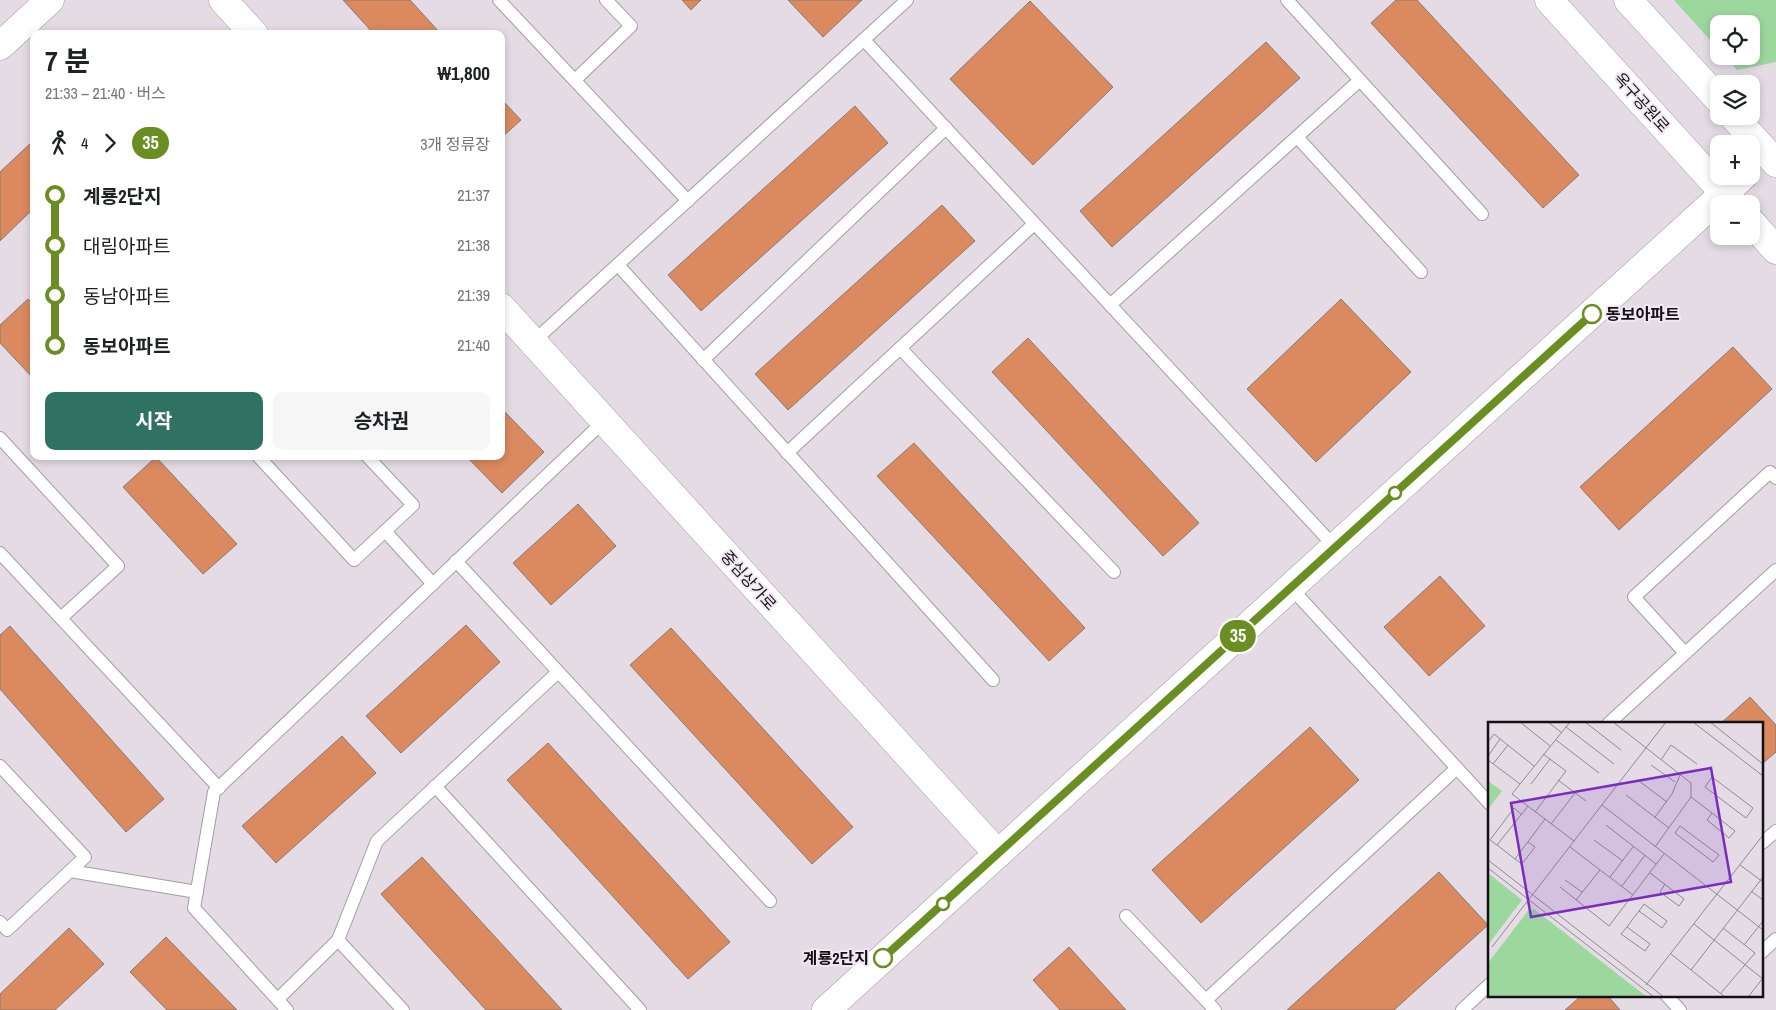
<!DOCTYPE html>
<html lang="ko">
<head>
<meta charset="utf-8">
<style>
  body { margin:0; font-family:"Archivo Narrow","Noto Sans KR",sans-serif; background:#f6f6f6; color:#202124; height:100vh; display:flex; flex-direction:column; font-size:19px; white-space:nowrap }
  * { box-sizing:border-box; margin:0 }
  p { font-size:16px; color:#757577 }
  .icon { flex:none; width:28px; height:28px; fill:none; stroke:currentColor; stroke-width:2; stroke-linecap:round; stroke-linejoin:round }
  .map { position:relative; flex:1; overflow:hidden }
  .details { position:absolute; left:30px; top:30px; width:475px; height:430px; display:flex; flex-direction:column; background:#fff; border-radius:10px; box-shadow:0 2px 8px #0003 }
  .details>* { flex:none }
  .badge { padding:0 10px; border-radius:16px; font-size:18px; line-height:32px }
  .tools { position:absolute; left:1710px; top:15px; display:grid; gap:10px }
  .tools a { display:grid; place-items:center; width:50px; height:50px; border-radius:10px; background:#fff; box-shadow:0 2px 8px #0003; font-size:25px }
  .map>.badge { position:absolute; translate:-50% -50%; box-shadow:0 0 0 2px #fff }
  .legs { display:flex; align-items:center; gap:8px; height:55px; padding:0 15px; font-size:16px }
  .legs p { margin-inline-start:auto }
  .overview { display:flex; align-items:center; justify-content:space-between; height:85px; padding:0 15px }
  h1 { font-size:28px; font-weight:700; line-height:38px }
  .cta { display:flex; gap:10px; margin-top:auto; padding:10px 15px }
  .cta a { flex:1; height:58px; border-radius:10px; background:#307262; color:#fff; font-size:20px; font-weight:700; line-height:58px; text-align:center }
  .cta a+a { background:#f6f6f6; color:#202124 }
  ul { padding:0 15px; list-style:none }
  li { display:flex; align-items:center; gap:18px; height:50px; font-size:19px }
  li i { display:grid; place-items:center; width:8px; height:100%; margin:0 6px; background:currentColor }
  li i::after { content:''; width:12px; height:12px; margin:-6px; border:4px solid; border-radius:50%; background:#fff }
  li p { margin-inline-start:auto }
  li:first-child i { background:linear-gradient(#0000 50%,currentColor 0) }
  li:last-child i { background:linear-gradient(currentColor 50%,#0000 0) }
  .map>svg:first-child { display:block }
</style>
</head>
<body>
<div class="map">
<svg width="1776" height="1010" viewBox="0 0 1776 1010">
  <rect width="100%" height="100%" fill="#e4dbe5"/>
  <polygon fill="#9cd89e" points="1674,0 1776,0 1776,62 1737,70 1725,56 1751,56 1751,24 1719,24 1719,50"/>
  <g fill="#db895f" stroke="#877b75">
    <polygon points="343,0 410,0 441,34 374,34"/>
    <polygon points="682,0 701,0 691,10"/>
    <polygon points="788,0 862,0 823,37"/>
    <polygon points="1396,0 1417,0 1579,175 1543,208 1371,23"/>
    <polygon points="1030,1 1113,87 1033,165 950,79"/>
    <polygon points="1266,42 1300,78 1112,247 1080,211"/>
    <polygon points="501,99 521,120 501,138"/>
    <polygon points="855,106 888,143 701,311 668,275"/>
    <polygon points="34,140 34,208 0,241 0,172"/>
    <polygon points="942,205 975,241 788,410 755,374"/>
    <polygon points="28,299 34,306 34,379 0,343 0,325"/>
    <polygon points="1341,299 1411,372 1316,462 1247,389"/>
    <polygon points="1028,338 1199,523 1163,556 992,372"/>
    <polygon points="1733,347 1772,389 1619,530 1580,487"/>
    <polygon points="501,408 544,452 502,493 466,456 501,456"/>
    <polygon points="914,443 1085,628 1049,661 877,476"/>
    <polygon points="156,457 237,544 203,574 123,487"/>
    <polygon points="578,504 616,546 551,605 513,563"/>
    <polygon points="1440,576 1485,626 1429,676 1384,627"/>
    <polygon points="466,625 500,662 401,753 366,716"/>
    <polygon points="10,626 164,799 126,832 0,689 0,635"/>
    <polygon points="671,628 853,827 812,864 630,665"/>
    <polygon points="1750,697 1776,725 1776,752 1762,764 1762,724 1720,724"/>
    <polygon points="1310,727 1359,780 1201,923 1152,870"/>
    <polygon points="342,736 376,773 276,863 242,826"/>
    <polygon points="548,743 730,942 688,979 507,780"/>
    <polygon points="422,857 562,1010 486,1010 381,894"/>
    <polygon points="1439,872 1488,925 1394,1010 1287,1010"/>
    <polygon points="69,928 104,964 55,1010 0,1010 0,994"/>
    <polygon points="166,937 237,1010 167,1010 130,972"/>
    <polygon points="1069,947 1126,1010 1060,1010 1033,980"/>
    <polygon points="1581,996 1608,996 1620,1010 1565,1010"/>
  </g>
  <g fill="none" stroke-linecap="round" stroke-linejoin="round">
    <g stroke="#a49ca6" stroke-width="14">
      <g id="lane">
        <polyline points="499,0 688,201"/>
        <polyline points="1287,0 1482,214"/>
        <polyline points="864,40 1335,547"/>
        <polyline points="575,80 631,26 606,0"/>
        <polyline points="1297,137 1421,272"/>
        <polyline points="618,265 993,680"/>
        <polyline points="1110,305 1360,80"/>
        <polyline points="533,342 907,0"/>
        <polyline points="900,348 1114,572"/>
        <polyline points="703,360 946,128"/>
        <polyline points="0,438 118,566 61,618"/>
        <polyline points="787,453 1034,224"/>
        <polyline points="258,456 354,560 413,505 367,456"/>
        <polyline points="385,531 433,584"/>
        <polyline points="0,553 219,788"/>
        <polyline points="456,561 770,901"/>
        <polyline points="1291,588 1490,804"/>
        <polyline points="1685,653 1634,597 1770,472 1776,478"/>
        <polyline points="1608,724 1776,570"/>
        <polyline points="0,766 85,857 7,930 0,922"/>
        <polyline points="435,786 640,1010"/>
        <polyline points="1762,843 1776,831"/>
        <polyline points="70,871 197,892"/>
        <polyline points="1126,916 1215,1010"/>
        <polyline points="338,940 403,1010"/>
        <polyline points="1762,952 1776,939"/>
        <polyline points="1667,996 1680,1010"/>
        <polyline points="278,999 338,940 377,841 558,672"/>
        <polyline points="1206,1000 1457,768"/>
        <polyline points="287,1010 194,908 214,792 604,421"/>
        <polyline points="1462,1010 1490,984"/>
      </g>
    </g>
    <g stroke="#a49ca6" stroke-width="29">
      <g id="secondary">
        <polyline points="223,0 254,34"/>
        <polyline points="1549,0 1734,204"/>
        <polyline points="1628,0 1719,100"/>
        <polyline points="0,46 50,0"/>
        <polyline points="1733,116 1776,163"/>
        <polyline points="1751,222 1776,250"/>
        <polyline points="501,307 998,854"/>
        <polyline points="826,1010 1743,176"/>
      </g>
    </g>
    <use href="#lane" stroke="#fff" stroke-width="12"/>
    <use href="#secondary" stroke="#fff" stroke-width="28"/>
  </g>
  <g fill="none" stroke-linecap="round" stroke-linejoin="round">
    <g stroke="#fff" stroke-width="11">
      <polyline id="line-1" points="883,958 1592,314"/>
    </g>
    <use href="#line-1" stroke="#6b8e23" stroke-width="8"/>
  </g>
  <g fill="#fff" stroke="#6b8e23" stroke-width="2.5">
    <circle cx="1592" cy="314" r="9"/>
    <circle cx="1395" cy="493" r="6"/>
    <circle cx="943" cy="904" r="6"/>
    <circle cx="883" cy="958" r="9"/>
  </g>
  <g text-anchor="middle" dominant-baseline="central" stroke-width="4" stroke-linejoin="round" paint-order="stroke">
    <g font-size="16" fill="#141114" stroke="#f1e8f3">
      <text transform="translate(1642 102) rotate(48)">옥구공원로</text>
      <text transform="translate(749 580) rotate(48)">중심상가로</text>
    </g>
    <g font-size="16" font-weight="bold" fill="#141114" stroke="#f1e8f3" text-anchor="start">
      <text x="1606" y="314">동보아파트</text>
      <text x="869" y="958" text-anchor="end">계룡2단지</text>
    </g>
  </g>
  <g transform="translate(1488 722)">
    <rect width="275" height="275" fill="#e4dbe5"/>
    <path d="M0 59 14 69 0 87ZM0 151 34 178 0 223ZM46 187 159 275H0V241L40 189Z" fill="#9cd89e"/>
    <path fill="none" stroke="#918a91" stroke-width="1" d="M32 0 62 24M60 0 74 11M82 0 24 72 86 119M97 0 133 28M125 0 203 61V75L167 125M205 0 275 54M222 0 275 42M78 5 126 42M68 18 111 51M0 20 6 12 46 44M0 34 12 17M0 38 32 62M173 38 183 23 209 42M5 42 20 23M163 43 187 60M224 55 265 86 258 96 217 65ZM70 58 98 79M151 59 179 80M43 62 62 37M138 73 181 106M203 75 224 91 247 109 241 116 219 98 224 91M114 83 275 208M40 84 9 123 27 137 57 97M47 90 78 49 55 32M167 95 184 72 192 53M63 102 87 71M118 103 168 142M192 104 231 133 225 140 187 111ZM106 118 135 139M9 123 2 118 26 86 33 92M82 125 145 173M27 137 34 142 47 125 40 120M0 138 176 275M252 143 275 160M0 146 166 275M162 151 196 177 191 184 172 170 177 162M122 155 145 125M77 158 94 170M134 164 157 133M72 165 121 204 176 132M263 169 275 178M88 178 112 148M206 202 275 257M139 205 162 222 157 229 133 212 139 205 144 198 151 189 156 182 179 199 174 206 151 189M256 223 275 199M4 225 178 0M183 232 237 275M203 248 275 155M158 263 275 113M233 271 267 231 235 206M260 275 275 256"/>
    <path fill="#7b2cbf" fill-opacity="0.15" stroke="#7b2cbf" stroke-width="2.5" d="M223 46 243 160 43 195 23 81Z"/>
    <rect width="275" height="275" fill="none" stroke="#141114" stroke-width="2.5"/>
  </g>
</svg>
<div class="tools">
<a><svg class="icon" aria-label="locate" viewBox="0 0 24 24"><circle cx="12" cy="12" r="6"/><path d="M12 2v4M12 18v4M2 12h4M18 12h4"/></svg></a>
<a><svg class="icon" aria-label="layers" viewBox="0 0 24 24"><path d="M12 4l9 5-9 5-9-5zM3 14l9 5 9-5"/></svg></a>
<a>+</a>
<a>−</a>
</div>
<b class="badge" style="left:1238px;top:636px;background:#6b8e23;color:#fff">35</b>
<section class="details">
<div class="overview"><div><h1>7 분</h1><p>21:33 – 21:40 · 버스</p></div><b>₩1,800</b></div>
<div class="legs"><svg class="icon" aria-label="walk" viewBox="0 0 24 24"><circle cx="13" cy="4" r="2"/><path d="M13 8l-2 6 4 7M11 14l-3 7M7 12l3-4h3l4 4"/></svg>4<svg class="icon" aria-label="forward" viewBox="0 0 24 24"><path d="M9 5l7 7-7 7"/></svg><b class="badge" style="background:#6b8e23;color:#fff">35</b><p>3개 정류장</p></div>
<ul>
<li><i style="color:#6b8e23"></i><b>계룡2단지</b><p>21:37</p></li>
<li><i style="color:#6b8e23"></i><span>대림아파트</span><p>21:38</p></li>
<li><i style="color:#6b8e23"></i><span>동남아파트</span><p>21:39</p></li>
<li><i style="color:#6b8e23"></i><b>동보아파트</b><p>21:40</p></li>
</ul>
<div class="cta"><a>시작</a><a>승차권</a></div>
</section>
</div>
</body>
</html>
